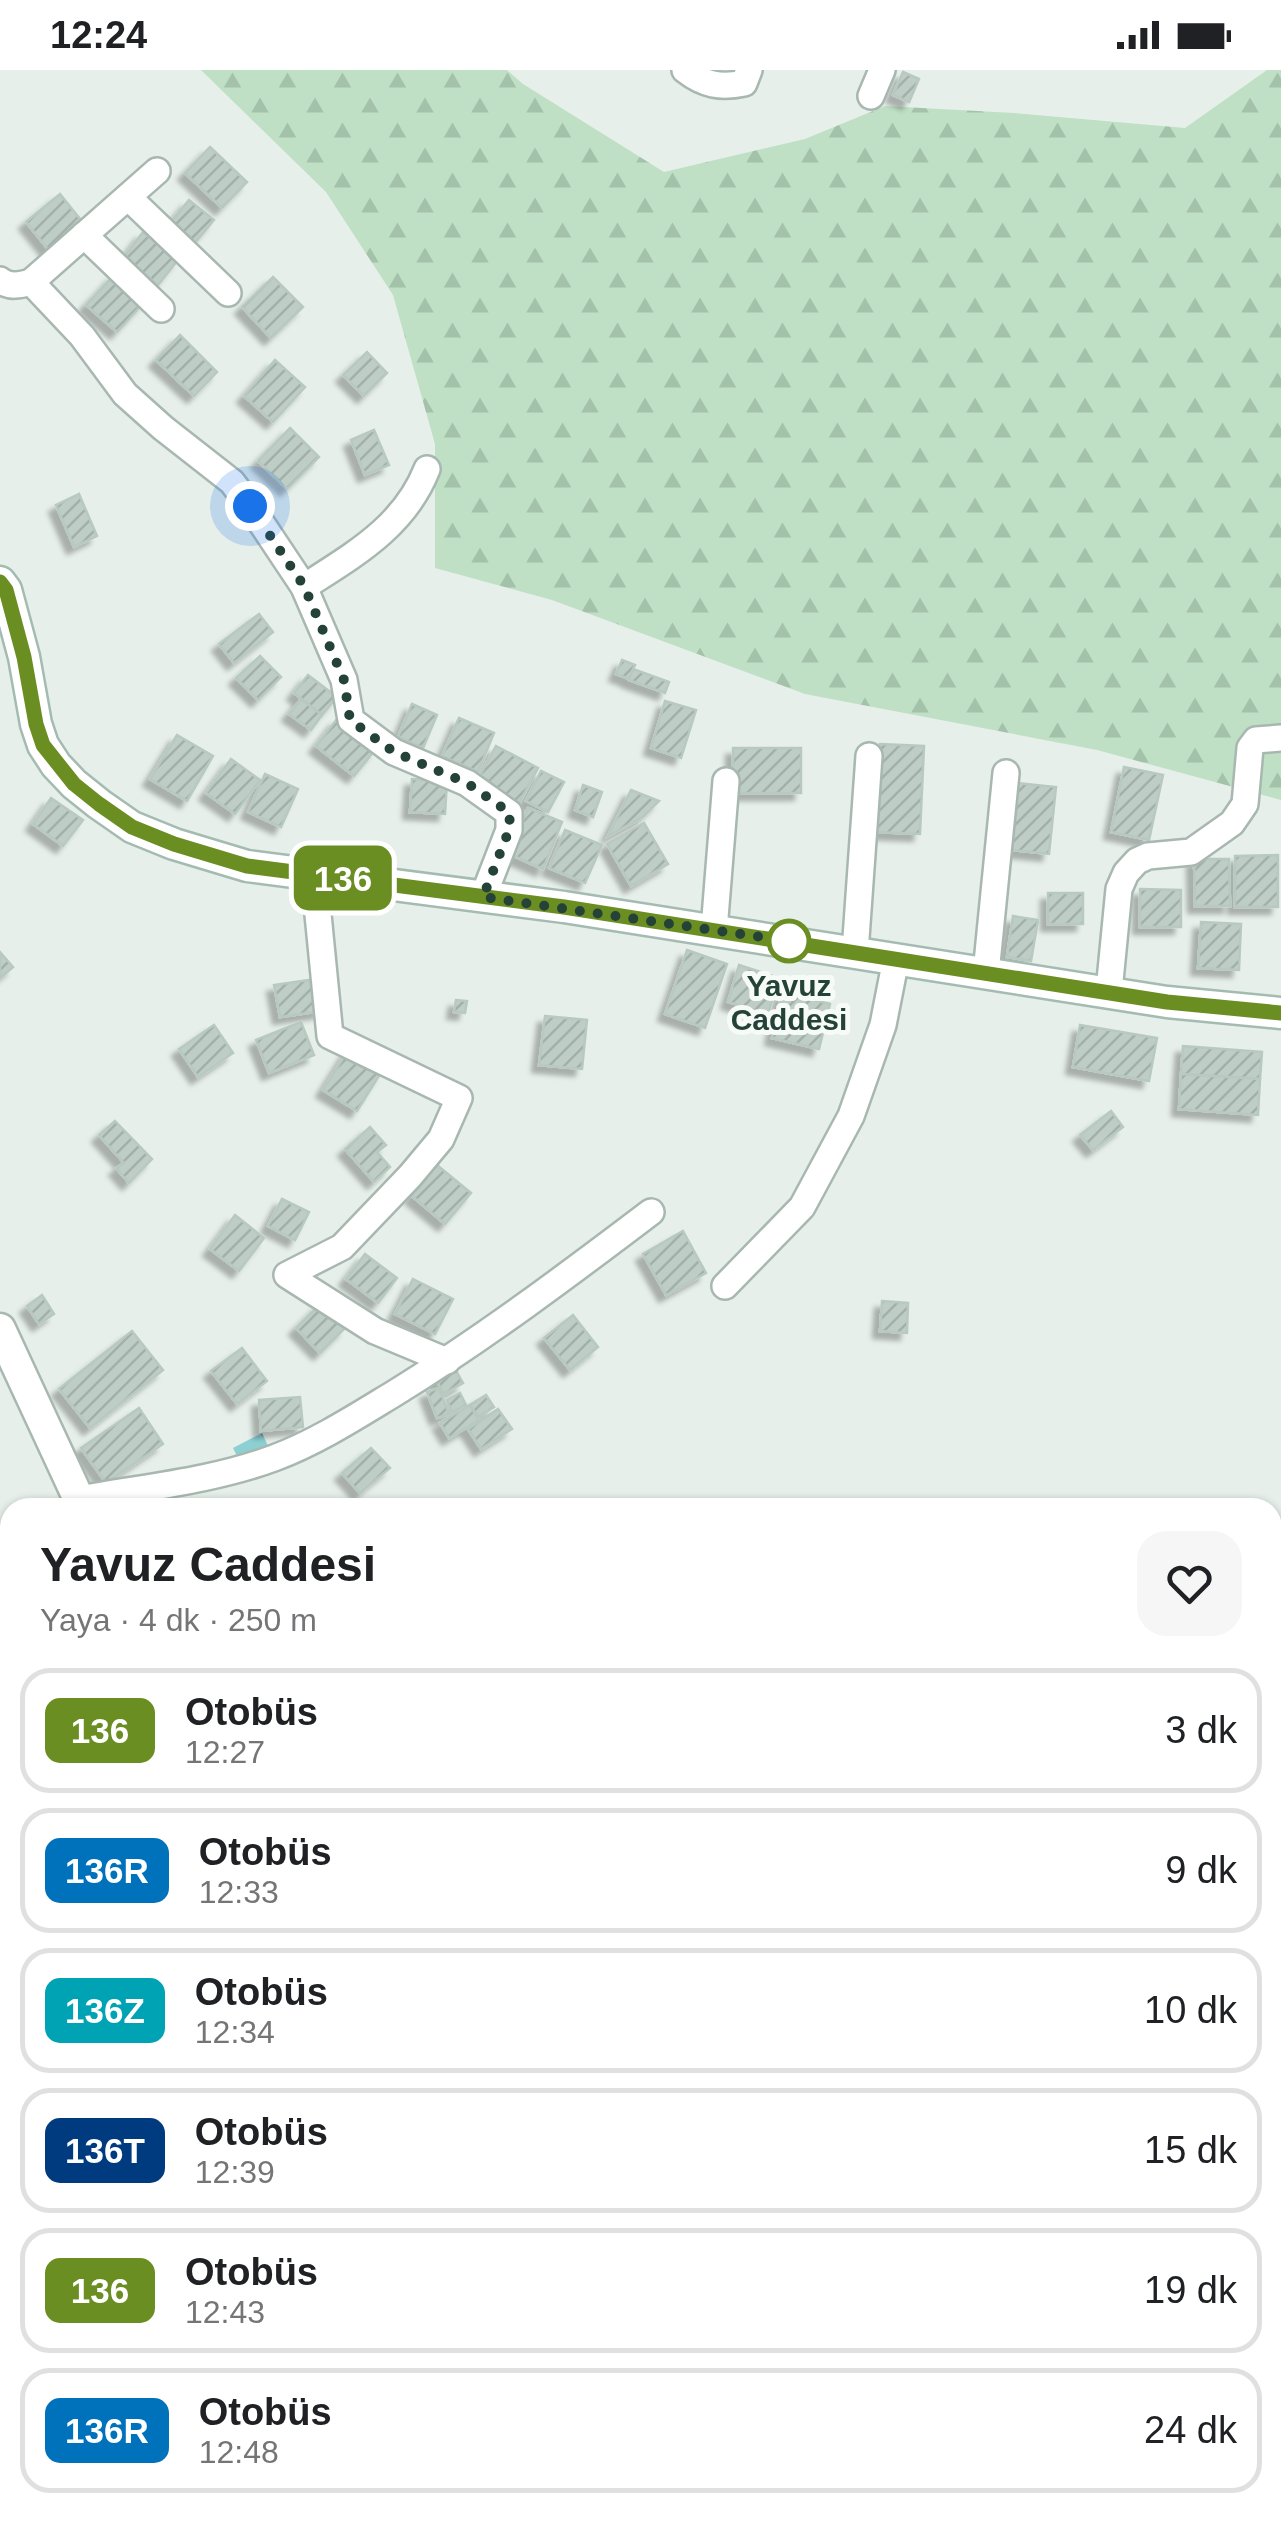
<!DOCTYPE html>
<html lang="tr">
<head>
<meta charset="utf-8">
<style>
  body { margin:0; font-family:Arial,sans-serif; background:#f6f6f6; color:#202124; height:100vh; display:flex; flex-direction:column; font-size:38px; white-space:nowrap }
  * { box-sizing:border-box; margin:0 }
  p { font-size:32px; color:#757577 }
  .icon { flex:none; width:55px; height:55px; fill:none; stroke:currentColor; stroke-width:2; stroke-linecap:round; stroke-linejoin:round }
  .map { position:relative; flex:1; overflow:hidden }
  .details { position:absolute; left:0px; top:1428px; width:1282px; height:1032px; display:flex; flex-direction:column; background:#fff; border-radius:30px 30px 0 0; box-shadow:0 2px 8px #0004 }
  .details>* { flex:none }
  .badge { padding:0 20px; border-radius:15px; font-size:35px; line-height:65px }
  .you { position:absolute; width:50px; height:50px; margin:-25px; border:8px solid #fff; border-radius:50%; background:#1a73e8; box-shadow:0 0 0 15px #1a73e833 }
  .map>.badge { position:absolute; translate:-50% -50%; box-shadow:0 0 0 5px #fff }
  .round { display:grid; place-items:center; flex:none; width:105px; height:105px; border-radius:30px; background:#f6f6f6 }
  .headline { display:flex; align-items:center; justify-content:space-between; height:170px; padding:0 40px }
  h1 { font-size:48px; font-weight:700; line-height:75px }
  ul { padding:0; list-style:none }
  li { display:flex; align-items:center; gap:30px; height:125px; margin:0 20px 15px; padding:0 20px; border:5px solid #e0e0e0; border-radius:30px }
  li div { flex:1 }
  li b { display:block; font-size:38px }
  li em { font-style:normal }
  li .badge { min-width:110px; font-weight:700; text-align:center }
  .status { display:flex; justify-content:space-between; align-items:center; height:70px; padding:0 50px; background:#fff; direction:ltr }
  .status svg { height:28px; fill:currentColor }
  .map>svg:first-child { display:block }
</style>
</head>
<body>
<div class="status"><b>12:24</b><svg viewBox="0 0 49 12"><path d="M0 12V9h3v3zM5 12V6h3v6zM10 12V3h3v9zM15 12V0h3v12zM26 1h20v11H26zM47 4h2v5h-2z"/></svg></div>
<div class="map">
<svg width="1281" height="2458" viewBox="0 0 1281 2458">
  <defs>
    <pattern id="forest-firs" width="22" height="20" patternUnits="userSpaceOnUse" patternTransform="scale(2.5)"><rect width="22" height="20" fill="#bfe0c4"/><path d="M5 1l3.5 6h-7zM16 11l3.5 6h-7z" fill="#a4c1a9"/></pattern>
    <pattern id="water-waves" width="16" height="10" patternUnits="userSpaceOnUse" patternTransform="scale(2.5)"><rect width="16" height="10" fill="#8dd0d4"/><path d="M0 5q4-4 8 0t8 0" fill="none" stroke="#73aaad"/></pattern>
    <pattern id="building-hatch" width="6" height="6" patternUnits="userSpaceOnUse" patternTransform="scale(2.5)"><rect width="6" height="6" fill="#becdc5"/><path d="M-1 1l2-2M0 6l6-6M5 7l2-2" fill="none" stroke="#a3b1aa"/></pattern>
    <filter id="shadow"><feDropShadow dx="-7" dy="7" stdDeviation="2.5" flood-color="#0004"/></filter>
  </defs>
  <rect width="100%" height="100%" fill="#e6efea"/>
  <g fill="url(#forest-firs)">
    <polygon points="201,0 507,0 523,14 664,102 805,69 885,36 1014,43 1185,58 1267,0 1281,0 1281,730 1097,680 805,624 552,530 435,498 435,374 393,225 326,122"/>
    <polygon points="1273,2356 1281,2360 1281,2458 306,2458 309,2450 1272,2450"/>
  </g>
  <polygon fill="#bfe0c4" points="0,1724 10,1726 10,1793 0,1792"/>
  <polygon fill="url(#water-waves)" points="262,1363 269,1378 240,1392 233,1378"/>
  <g fill="url(#building-hatch)" stroke="#b8c9c0" stroke-width="2.5" filter="url(#shadow)">
    <polygon points="903,2 919,9 909,32 893,25"/>
    <polygon points="210,77 247,112 222,138 185,103"/>
    <polygon points="60,124 85,155 51,183 26,152"/>
    <polygon points="189,130 214,150 194,174 169,154"/>
    <polygon points="143,162 178,190 158,215 124,187"/>
    <polygon points="115,204 145,231 117,262 86,235"/>
    <polygon points="273,207 303,237 271,268 242,237"/>
    <polygon points="180,265 217,302 194,326 156,290"/>
    <polygon points="367,282 387,303 364,326 343,305"/>
    <polygon points="275,290 305,317 273,352 244,326"/>
    <polygon points="290,358 319,387 287,419 258,391"/>
    <polygon points="374,360 389,395 365,405 351,370"/>
    <polygon points="79,424 97,466 74,477 56,435"/>
    <polygon points="259,544 273,562 234,593 219,574"/>
    <polygon points="260,586 281,607 258,630 236,608"/>
    <polygon points="622,590 635,595 629,609 616,604"/>
    <polygon points="633,599 669,612 665,623 629,610"/>
    <polygon points="308,605 337,627 322,645 294,623"/>
    <polygon points="301,629 322,645 311,660 289,644"/>
    <polygon points="665,631 696,640 681,688 651,678"/>
    <polygon points="412,634 437,645 423,678 398,667"/>
    <polygon points="459,648 494,663 478,702 442,686"/>
    <polygon points="337,649 375,680 354,706 316,676"/>
    <polygon points="177,665 213,686 187,731 150,709"/>
    <polygon points="880,674 924,676 920,764 876,762"/>
    <polygon points="496,676 538,698 519,733 477,711"/>
    <rect x="733" y="678" width="68" height="45"/>
    <polygon points="231,689 260,710 235,744 206,723"/>
    <polygon points="1124,697 1163,705 1149,770 1111,762"/>
    <polygon points="541,701 564,712 548,742 526,731"/>
    <polygon points="265,704 298,719 281,757 248,742"/>
    <polygon points="412,709 447,711 445,744 410,742"/>
    <polygon points="1017,713 1056,717 1049,784 1011,780"/>
    <polygon points="583,715 602,722 593,747 575,740"/>
    <polygon points="631,720 659,731 643,747 608,766"/>
    <polygon points="51,728 83,750 63,776 33,754"/>
    <polygon points="528,738 562,752 543,799 509,784"/>
    <polygon points="644,753 668,794 631,816 607,774"/>
    <polygon points="565,760 602,775 585,813 549,798"/>
    <polygon points="1278,785 1278,837 1235,837 1235,786"/>
    <polygon points="1194,789 1229,789 1230,836 1195,836"/>
    <polygon points="1140,819 1181,820 1181,857 1140,857"/>
    <rect x="1048" y="823" width="35" height="31"/>
    <polygon points="1013,846 1038,850 1031,891 1007,887"/>
    <polygon points="1201,852 1241,854 1239,900 1198,898"/>
    <polygon points="687,880 727,894 705,958 665,944"/>
    <polygon points="0,882 13,897 0,908"/>
    <polygon points="739,895 779,908 768,944 728,932"/>
    <polygon points="316,909 322,941 280,947 274,915"/>
    <polygon points="782,922 830,934 819,979 772,968"/>
    <polygon points="456,930 467,931 465,943 454,942"/>
    <polygon points="545,946 587,950 582,999 539,995"/>
    <polygon points="301,952 314,985 269,1003 256,970"/>
    <polygon points="214,955 233,983 198,1007 179,979"/>
    <polygon points="1080,955 1157,968 1149,1011 1073,997"/>
    <polygon points="1183,976 1262,982 1260,1009 1181,1004"/>
    <polygon points="348,980 382,1001 357,1041 323,1020"/>
    <polygon points="1181,1004 1260,1009 1258,1045 1179,1039"/>
    <polygon points="1111,1041 1123,1057 1093,1080 1080,1065"/>
    <polygon points="115,1051 152,1089 129,1113 116,1098 124,1093 99,1065"/>
    <polygon points="370,1057 386,1075 377,1082 390,1097 374,1112 345,1079"/>
    <polygon points="437,1095 471,1123 445,1154 412,1126"/>
    <polygon points="282,1129 309,1142 295,1170 268,1156"/>
    <polygon points="235,1145 264,1168 239,1201 210,1179"/>
    <polygon points="683,1161 706,1203 666,1225 643,1184"/>
    <polygon points="365,1184 397,1208 378,1233 346,1209"/>
    <polygon points="413,1209 453,1229 435,1264 395,1244"/>
    <polygon points="42,1225 54,1244 39,1254 27,1236"/>
    <polygon points="882,1231 908,1233 907,1263 880,1261"/>
    <polygon points="320,1234 345,1258 320,1283 296,1258"/>
    <polygon points="573,1245 598,1277 570,1300 544,1268"/>
    <polygon points="132,1261 163,1300 90,1358 59,1319"/>
    <polygon points="242,1278 267,1311 237,1334 211,1301"/>
    <polygon points="454,1297 463,1313 444,1324 435,1308"/>
    <polygon points="439,1318 449,1344 437,1348 427,1322"/>
    <polygon points="460,1323 466,1335 452,1342 447,1330"/>
    <polygon points="486,1325 494,1337 478,1347 470,1335"/>
    <polygon points="300,1327 303,1357 261,1361 259,1330"/>
    <polygon points="470,1335 479,1350 449,1368 440,1353"/>
    <polygon points="139,1338 163,1374 106,1413 81,1378"/>
    <polygon points="498,1339 512,1359 481,1379 468,1359"/>
    <polygon points="371,1378 390,1398 360,1423 342,1403"/>
    <polygon points="5,1518 10,1518 10,1544 4,1543"/>
    <polygon points="0,1609 10,1610 10,1707 0,1706"/>
    <polygon points="1281,1771 1281,1804 1272,1799 1272,1787"/>
    <polygon points="1272,1843 1281,1846 1272,1868"/>
  </g>
  <g fill="none" stroke-linecap="round" stroke-linejoin="round">
    <g stroke="#a8b8b1" stroke-width="30">
      <g id="minor">
        <path d="M685 0C704 15 721 18 744 13L749 0"/>
        <polyline points="871,26 882,0"/>
        <polyline points="128,127 228,223"/>
        <polyline points="84,165 161,239"/>
        <path d="M0 210C9 218 21 215 31 212L157 101"/>
        <polyline points="31,212 82,266 125,324 163,358 232,412 250,436 304,517 344,610 351,650 394,682 467,713 509,743 509,760 483,827"/>
        <path d="M304 517C355 484 404 457 427 399"/>
        <polyline points="314,804 330,966 459,1028 441,1069 410,1106 342,1177 287,1205 375,1261 447,1291"/>
        <polyline points="714,860 726,711"/>
        <polyline points="855,882 869,686"/>
        <polyline points="986,903 1006,703"/>
        <polyline points="1109,921 1119,819 1126,803 1137,791 1148,786 1191,782 1232,753 1245,734 1250,678 1256,670 1281,668"/>
        <polyline points="725,1216 802,1137 851,1046 883,955 896,889"/>
        <path d="M80 1429C145 1417 212 1411 274 1388 317 1372 357 1346 395 1323 484 1268 568 1205 651 1142"/>
        <polyline points="0,1835 10,1838"/>
        <polyline points="1272,1942 1281,1926"/>
        <polyline points="1272,2074 1281,2076"/>
      </g>
    </g>
    <g stroke="#a8b8b1" stroke-width="35">
      <g id="tertiary">
        <polyline points="0,1259 83,1438"/>
        <polyline points="0,1567 10,1568"/>
      </g>
    </g>
    <g stroke="#a4bbb1" stroke-width="35">
      <polyline id="secondary" points="0,512 6,520 24,587 36,654 43,675 56,695 74,714 99,734 132,757 174,774 247,796 564,837 1167,932 1281,943"/>
    </g>
    <use href="#minor" stroke="#fff" stroke-width="25"/>
    <use href="#tertiary" stroke="#fff" stroke-width="30"/>
    <use href="#secondary" stroke="#fff" stroke-width="30"/>
  </g>
  <g fill="none" stroke-linecap="round" stroke-linejoin="round">
    <g stroke="#fff" stroke-width="22">
      <polyline id="line" points="0,512 6,520 24,587 36,654 43,675 74,714 99,734 132,757 174,774 247,796 564,837 1167,932 1281,943"/>
    </g>
    <use href="#line" stroke="#6b8e23" stroke-width="15"/>
    <polyline stroke="#244237" stroke-width="10" stroke-dasharray="0 18" points="250,436 304,516 344,610 350,650 394,682 467,713 510,743 509,760 483,827 789,871"/>
  </g>
  <circle fill="#fff" stroke="#6b8e23" stroke-width="5" cx="789" cy="871" r="20"/>
  <g text-anchor="middle" dominant-baseline="central" stroke-width="10" stroke-linejoin="round" paint-order="stroke">
    <g font-size="30" font-weight="bold" fill="#244237" stroke="#f7fbf8">
      <text x="789" y="915">Yavuz<tspan x="789" dy="34">Caddesi</tspan></text>
    </g>
  </g>
</svg>
<div class="you" style="left:250px;top:436px"></div>
<b class="badge" style="left:343px;top:808px;background:#6b8e23;color:#fff">136</b>
<section class="details">
<div class="headline"><div><h1>Yavuz Caddesi</h1><p>Yaya · 4 dk · 250 m</p></div><a class="round"><svg class="icon" aria-label="heart" viewBox="0 0 24 24"><path d="M12 20l-8-8c-3-5 5-10 8-4 3-6 11-1 8 4z"/></svg></a></div>
<ul>
<li><span class="badge" style="background:#6b8e23;color:#fff">136</span><div><b>Otobüs</b><p>12:27</p></div><em>3 dk</em></li>
<li><span class="badge" style="background:#0072bc;color:#fff">136R</span><div><b>Otobüs</b><p>12:33</p></div><em>9 dk</em></li>
<li><span class="badge" style="background:#00a3b4;color:#fff">136Z</span><div><b>Otobüs</b><p>12:34</p></div><em>10 dk</em></li>
<li><span class="badge" style="background:#003b80;color:#fff">136T</span><div><b>Otobüs</b><p>12:39</p></div><em>15 dk</em></li>
<li><span class="badge" style="background:#6b8e23;color:#fff">136</span><div><b>Otobüs</b><p>12:43</p></div><em>19 dk</em></li>
<li><span class="badge" style="background:#0072bc;color:#fff">136R</span><div><b>Otobüs</b><p>12:48</p></div><em>24 dk</em></li>
</ul>
</section>
</div>
</body>
</html>
